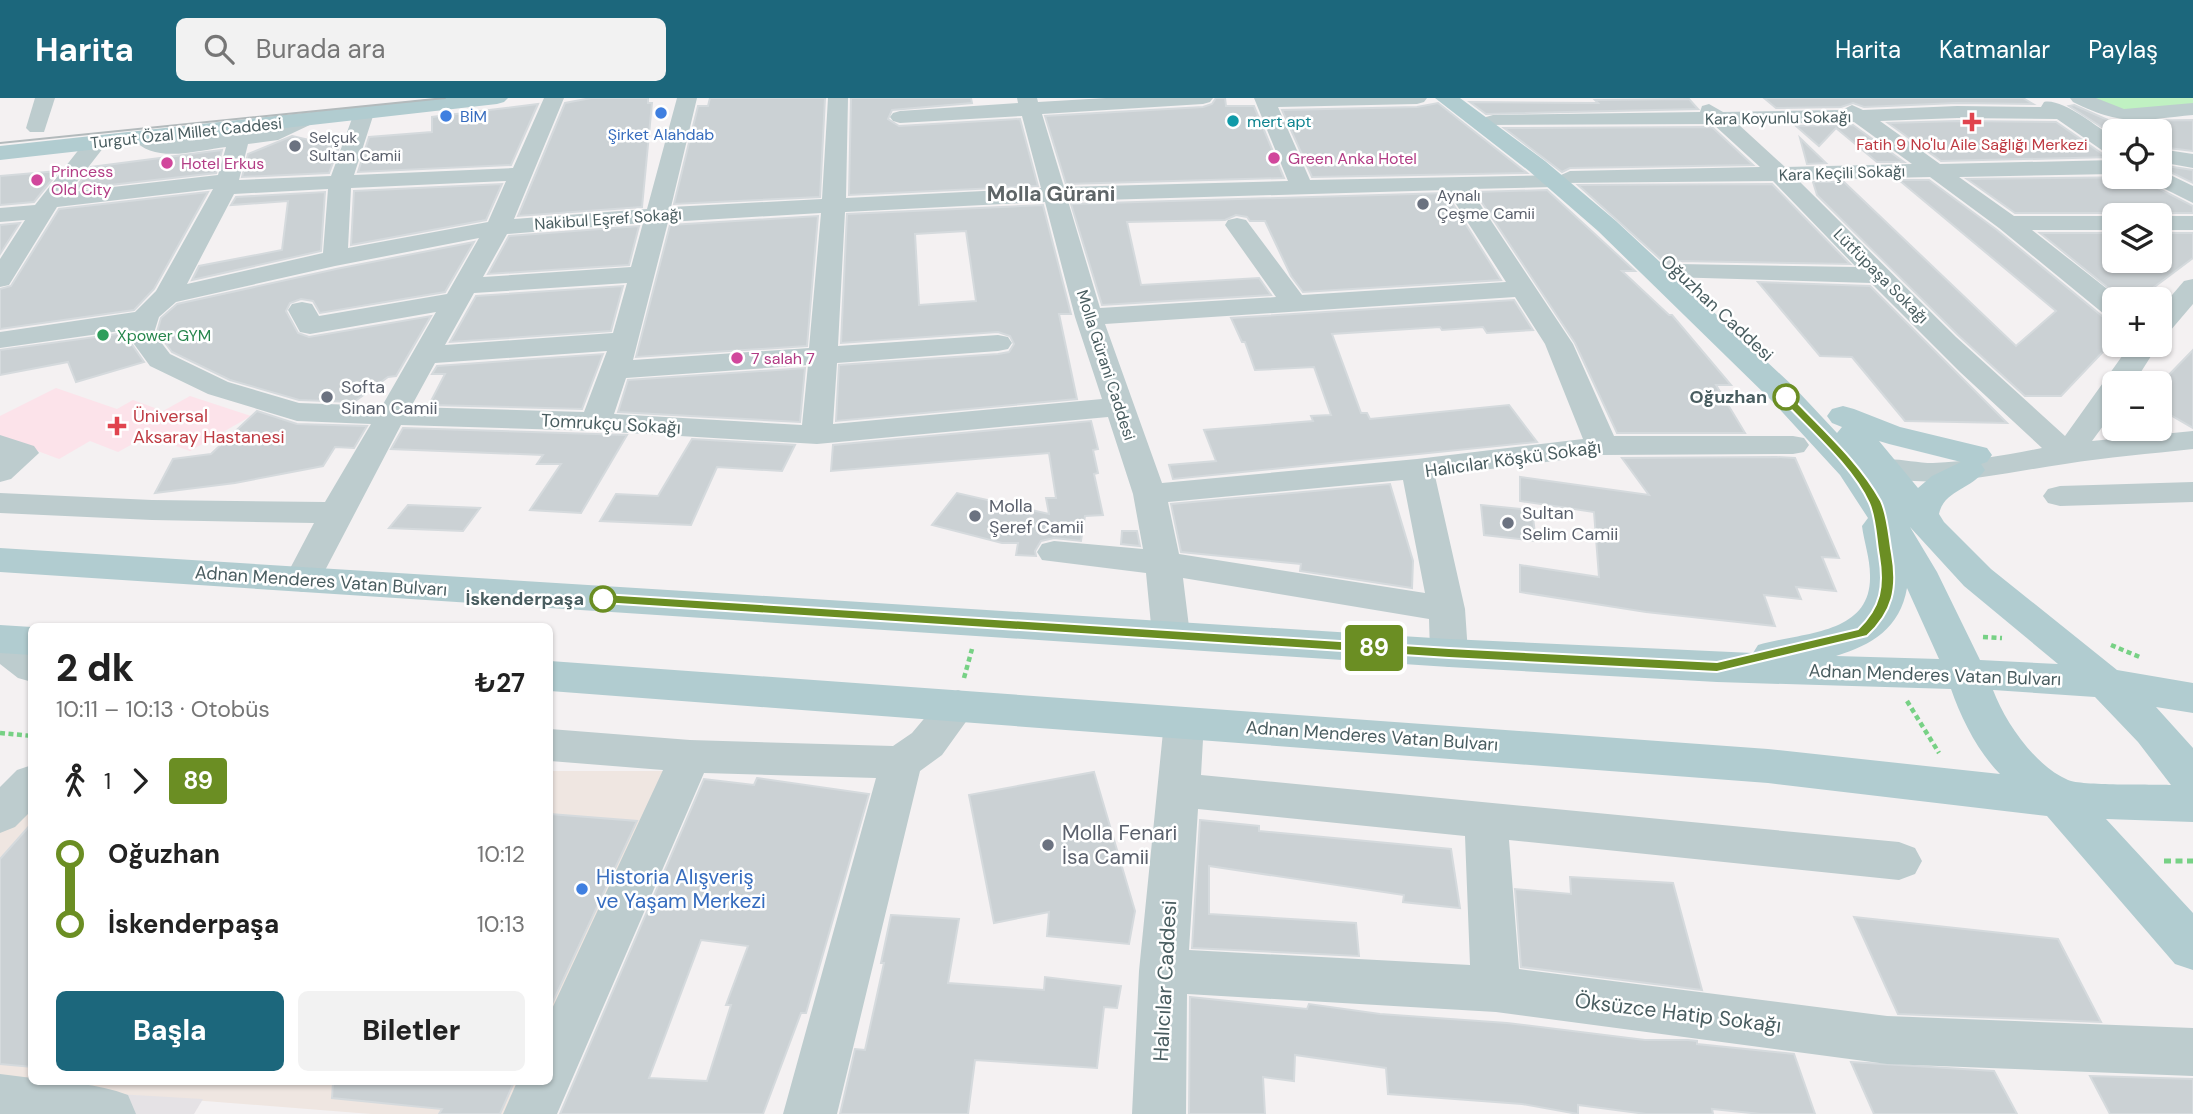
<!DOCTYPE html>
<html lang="tr">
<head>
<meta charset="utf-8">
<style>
  body { margin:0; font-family:"DM Sans",sans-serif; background:#f2f2f2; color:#222; height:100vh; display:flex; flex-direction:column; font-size:26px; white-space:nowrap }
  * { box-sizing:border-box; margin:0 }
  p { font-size:23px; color:#767676 }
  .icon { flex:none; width:38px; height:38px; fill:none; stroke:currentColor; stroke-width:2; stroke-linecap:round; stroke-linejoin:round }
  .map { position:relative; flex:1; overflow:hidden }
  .details { position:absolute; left:28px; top:525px; width:525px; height:462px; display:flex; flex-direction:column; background:#fff; border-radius:10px; box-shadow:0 2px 5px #0004 }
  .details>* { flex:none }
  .badge { padding:0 14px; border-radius:5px; font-size:24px; line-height:46px }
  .controls { position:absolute; left:2102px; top:21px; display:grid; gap:14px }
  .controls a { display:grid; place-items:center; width:70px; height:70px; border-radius:10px; background:#fff; box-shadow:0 2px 5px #0004; font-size:35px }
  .map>.badge { position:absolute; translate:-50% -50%; box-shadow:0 0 0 4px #fff }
  .legs { display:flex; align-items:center; gap:10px; height:77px; padding:0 28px; font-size:23px }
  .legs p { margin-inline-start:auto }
  .headline { display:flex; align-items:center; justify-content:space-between; height:119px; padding:0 28px }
  h1 { font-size:38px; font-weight:800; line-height:52px }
  .cta { display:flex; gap:14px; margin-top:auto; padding:14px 28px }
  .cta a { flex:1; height:80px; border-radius:10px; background:#1c677c; color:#fff; font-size:28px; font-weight:800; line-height:80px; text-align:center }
  .cta a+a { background:#f2f2f2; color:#222 }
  ul { padding:0 28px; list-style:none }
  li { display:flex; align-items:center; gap:24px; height:70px; font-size:26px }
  li i { display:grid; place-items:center; width:10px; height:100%; margin:0 9px; background:currentColor }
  li i::after { content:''; width:18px; height:18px; margin:-9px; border:5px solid; border-radius:50%; background:#fff }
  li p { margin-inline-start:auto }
  li:first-child i { background:linear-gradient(#0000 50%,currentColor 0) }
  li:last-child i { background:linear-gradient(currentColor 50%,#0000 0) }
  header { display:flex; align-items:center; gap:42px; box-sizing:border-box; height:98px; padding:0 35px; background:#1c677c; color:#fff }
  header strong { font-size:33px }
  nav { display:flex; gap:38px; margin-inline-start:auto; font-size:24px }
  .search { width:490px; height:63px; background:#f2f2f2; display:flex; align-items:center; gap:18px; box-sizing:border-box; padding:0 24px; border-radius:10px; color:#767676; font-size:26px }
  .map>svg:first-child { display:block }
</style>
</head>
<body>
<header>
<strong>Harita</strong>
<div class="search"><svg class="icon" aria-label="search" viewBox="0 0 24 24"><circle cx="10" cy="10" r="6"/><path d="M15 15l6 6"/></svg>Burada ara</div>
<nav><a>Harita</a><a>Katmanlar</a><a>Paylaş</a></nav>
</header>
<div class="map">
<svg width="2193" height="1016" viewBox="0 0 2193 1016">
  <rect width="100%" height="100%" fill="#f4f1f2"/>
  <g fill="#efe6e1">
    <polygon points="550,673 665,673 550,920"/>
    <polygon points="31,687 32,984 520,984 505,1016 371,1016 0,987 0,698"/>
  </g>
  <polygon fill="#e5e2e5" points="82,994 203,1001 194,1016 66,1016"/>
  <polygon fill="#fce3ea" points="56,290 117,311 133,302 163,313 190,298 251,318 190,353 147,338 118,354 90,343 59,361 0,339 0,318"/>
  <polygon fill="#c0f1c2" points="2087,0 2193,0 2193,9 2123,14"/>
  <g fill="#cbd1d4" stroke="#d5dadd" stroke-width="2" fill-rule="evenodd">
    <polygon points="591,0 648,0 648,5 652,5 642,109 518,118 565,5"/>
    <polygon points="710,0 825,0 820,99 674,106 698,8 708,8"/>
    <polygon points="851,0 971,0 972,5 892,12 888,21 899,28 1020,21 1038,88 849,97"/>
    <polygon points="1216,0 1225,0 1226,8 1254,8 1284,80 1066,86 1045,18 1203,9 1212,6"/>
    <polygon points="1764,0 2023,0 2033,6 1957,5 1864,9 1853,5 1841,9 1776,10"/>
    <polygon points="1689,1 1698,11 1486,16 1470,4 1598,5 1595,2"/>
    <polygon points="1438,5 1527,75 1312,79 1282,12 1417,9"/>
    <polygon points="538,6 511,67 358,74 369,39 432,34 432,19"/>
    <polygon points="2074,7 2110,23 2193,22 2193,53 2160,49 2160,33 2114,33 2114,37 2069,8"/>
    <polygon points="1957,23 2056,24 2104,57 2113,59 1941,63 1888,25"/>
    <polygon points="1853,27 1904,64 1877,64 1836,30 1819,48 1796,28"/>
    <polygon points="1712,29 1753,67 1570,70 1562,74 1504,30"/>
    <polygon points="292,38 339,49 329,75 242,79 248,56"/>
    <polygon points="1800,40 1826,65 1807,66"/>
    <polygon points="222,52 216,75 75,91 91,69"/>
    <polygon points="2160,67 2193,72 2193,85 2160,69"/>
    <polygon points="59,73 34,104 0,107 0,78"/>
    <polygon points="2145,79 2150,86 2193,108 2193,115 2015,115 1967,81"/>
    <polygon points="1899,82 1929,82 1997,132 2102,218 2114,220 2114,242 2061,298 2025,298 1958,237 1817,97 1813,84 1844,84 2016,248 2056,213"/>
    <polygon points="502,86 486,122 351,147 354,93"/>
    <polygon points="1772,86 1850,166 1678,163 1667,167 1578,87"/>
    <polygon points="1547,92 1635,173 1622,173 1669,217 1672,217 1731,287 1716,287 1745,335 1617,335 1575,245 1475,94"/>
    <polygon points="208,94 154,191 134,212 0,231 0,191 11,188 59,111"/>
    <polygon points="325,94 321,153 192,182 199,168 282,152 288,103 231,107 236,99"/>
    <polygon points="1446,95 1501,182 1303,194 1291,178 1265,123 1250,123 1247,119 1236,117 1225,122 1127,124 1141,187 1259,180 1271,197 1102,207 1071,106"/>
    <path d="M1043 107 1071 216H1059L1077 301 836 323 839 267 998 256 1009 254 1014 246 1010 238 998 234 841 245 847 116ZM966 133 976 203 919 207 915 136Z"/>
    <polygon points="818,118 807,248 636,259 670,127"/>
    <polygon points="20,125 0,156 0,127"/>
    <polygon points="639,128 629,167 488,176 509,138"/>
    <polygon points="2160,135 2193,135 2193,160 2145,196 2153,201 2122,201 2040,135 2114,135 2114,163 2160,163"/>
    <polygon points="474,144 445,194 320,215 313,203 301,201 290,205 286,213 298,235 309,239 431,218 396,278 388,279 354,304 299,302 230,282 172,254 157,234 161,220 177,206 336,171"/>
    <polygon points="1758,184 1870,188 2007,325 1905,323 1852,259 1820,258"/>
    <polygon points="623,188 611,233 450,244 476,198"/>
    <polygon points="1514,202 1533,232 1487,235 1483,229 1442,232 1440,229 1332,236 1361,315 1367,315 1370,321 1509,307 1537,344 1173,381 1169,367 1216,363 1204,332 1313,323 1311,318 1331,317 1314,269 1255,272 1245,244 1242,244 1231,220"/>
    <polygon points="124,235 144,264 76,284 68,264 0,277 0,252"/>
    <polygon points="2193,252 2193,330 2160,311 2160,286"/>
    <polygon points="603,256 582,311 429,307 445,276 432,276 437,268"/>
    <polygon points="805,270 800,324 618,314 628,282"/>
    <polygon points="257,313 297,326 367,328 354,350 335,349 323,368 235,385 155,395 173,361 211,356"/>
    <polygon points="1091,323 1098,351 1093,352 1098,375 1094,376 1103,417 1085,418 1081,443 1054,440 1041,443 1035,453 1036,458 1016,457 1018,445 1002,445 932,427 957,395 1049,416 1046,400 1056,400 1049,355 831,373 833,347"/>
    <polygon points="403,330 596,336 627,337 581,415 530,412 561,366 537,366 543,357 391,351"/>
    <polygon points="692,341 795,347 782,373 717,369 691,427 600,423 616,396 658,398"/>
    <polygon points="1776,359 1795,360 1839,460 1822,459 1836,493 1796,489 1801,501 1764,497 1775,528 1646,514 1520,494 1520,467 1599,479 1594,414 1520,403 1520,379 1649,397 1622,360"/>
    <polygon points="1390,386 1413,463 1412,490 1300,473 1301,466 1181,454 1171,406"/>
    <polygon points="408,407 480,410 463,433 389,430"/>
    <polygon points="1481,407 1532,412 1536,443 1484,437"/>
    <polygon points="1122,433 1137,433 1140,448 1121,446"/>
    <polygon points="1094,674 1135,813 1129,846 1047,838 1049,814 994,825 969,697"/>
    <path d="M757 680 869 696 806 915H801L763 1016H560L704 681 754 687ZM701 842 748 848 726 907H731L707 983 649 980Z"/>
    <polygon points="550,716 637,723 550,910"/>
    <polygon points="1200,722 1259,728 1259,733 1451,751 1460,810 1403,804 1404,797 1209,768 1209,816 1356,825 1359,858 1192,850"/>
    <polygon points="32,725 32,969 0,966 0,761"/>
    <polygon points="1570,779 1673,785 1702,892 1521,869 1515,791 1571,796"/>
    <polygon points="891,817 959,821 948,885 1044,892 1045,879 1121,888 1117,910 1104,909 1097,970 975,962 968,1016 840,1016 855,951 865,952 884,865 881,865"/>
    <polygon points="1854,819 2058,841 2101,924 1898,916"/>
    <polygon points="1190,899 1307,911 1309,906 1380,916 1507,925 1645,942 1688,942 1697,943 1697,946 1794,956 1815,1016 1761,1016 1712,1011 1713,1016 1646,1016 1578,1007 1578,1016 1522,1006 1388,996 1386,970 1295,957 1294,983 1263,979 1265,1016 1189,1016"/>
    <polygon points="1851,964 1994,973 2017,1016 1874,1016"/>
    <polygon points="2090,978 2193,981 2193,1016 2110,1016"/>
    <polygon points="333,984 514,984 500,1016 439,1016 442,1011 332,1000"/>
  </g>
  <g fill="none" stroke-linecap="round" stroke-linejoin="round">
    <g stroke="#77d185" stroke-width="4.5" stroke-dasharray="5 3.5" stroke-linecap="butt">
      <polyline points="1983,539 2002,540"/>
      <polyline points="2111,547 2142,560"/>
      <polyline points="964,580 972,551"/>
      <polyline points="1907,603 1939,655"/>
      <polyline points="0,635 32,638"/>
    </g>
    <polyline stroke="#77d185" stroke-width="5" stroke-dasharray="7 4.5" stroke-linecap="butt" points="2164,763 2193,763"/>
    <g fill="#bdccce" fill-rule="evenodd">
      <polygon points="35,0 55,0 44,34 30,34 26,30"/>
      <path d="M544 0H564L514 121 647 111 677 0H697L671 109 822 101 828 0H848L846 100 1041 90 1022 18 900 25 893 23 890 19 893 15 900 13 1018 5 1017 0H1037L1038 4 1106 0H1213L1210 4 1203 6 1042 16 1064 89 1288 83 1254 0H1427L1424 4 1417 6 1278 9 1310 82 1561 77 1570 73 1760 69 1713 26 1486 27 1483 23 1486 19 1493 17 1700 14 1702 8 1709 6 1723 14 1842 12 1852 7 1863 12 1957 8 2041 9 2044 4C2062 0 2097 29 2114 40V57L2106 55 2057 21 1957 20 1880 23 1940 66 2114 62V76L1959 79 2014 118H2114V132H2032L2120 201H2114V218L2104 216 1999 130 1930 79 1798 82 1956 239 2065 338 2130 247H2158L2134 285H2114V313L2092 343 2193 333V351C2150 356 2107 359 2065 366 2000 375 1937 393 1873 377L1868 370 1873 363C1892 358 1913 365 1933 365 1969 364 2006 357 2042 350L1960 274 1871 185 1669 179 1665 174 1669 169 1678 166 1856 169 1773 83 1562 85 1553 89 1470 91 1573 246 1614 338H1793L1804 340 1809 347 1804 354 1793 356 1602 357 1435 378 1465 511 1468 555 1463 565 1449 569 1435 565 1430 555 1429 521 1183 480 1190 537 1184 546 1171 550 1158 546 1152 537 1146 475 1042 462 1037 454 1042 446 1054 443 1143 451 1133 396 1108 319 817 346 596 333 401 327 320 482 315 490 302 494 289 490 284 482 314 425 152 422 0 415V395L152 402 325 404 371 326 297 323 208 296 150 268 126 235 127 232 0 250V234L135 214 156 193 213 91 57 109 9 187 0 189V161L25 122 0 124V110L35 107 88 40H104L107 45 69 94 218 77 226 49C198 52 153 67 133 40L136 35H152L166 43 230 35 235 25H249L252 33C272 30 295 12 314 17L317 21 314 25 278 42 248 46 239 82 331 78 354 15 357 11H371L374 15 354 77 513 70ZM1854 24 1912 66 1785 69 1738 26ZM506 83 488 124 348 150 351 90ZM328 91 323 155 187 186 234 96ZM1447 92 1506 184 1302 197 1246 122 1237 120 1228 122 1225 127 1276 199 1100 210 1068 103ZM1045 104 1075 219 1102 301 833 326 837 265 998 253 1008 251 1012 245 1008 239 998 237 838 248 845 114ZM821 115 809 250 633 262 668 124ZM643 125 631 169 483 179 507 136ZM479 140 447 196 319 218 312 206 302 204 292 206 288 212 300 234 310 236 436 214 382 308 299 305 228 284 170 256 154 235 159 219 176 204 335 168ZM627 185 613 235 445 247 474 195ZM1515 199 1545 246 1583 341 1417 361 1162 385 1105 226ZM607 253 584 314 411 309 435 265ZM808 267 802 327 614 316 626 280ZM1403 382 1425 495 1179 456 1168 404Z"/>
      <path d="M2070 0H2096L2124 11 2193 5V17C2140 22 2123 29 2073 4Z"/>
      <polygon points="2160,51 2193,56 2193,70 2160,64"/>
      <polygon points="2160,72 2193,88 2193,105 2151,84 2148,79 2160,79"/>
      <rect x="2160" y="118" width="33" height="14"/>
      <polygon points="2193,181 2193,206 2170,233 2160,235 2160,211 2184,183"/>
      <polygon points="0,337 34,348 39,355 11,381 0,384"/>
      <polygon points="2193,384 2193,404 2060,408 2048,405 2043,398 2048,391 2060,388"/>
      <polygon points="0,536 32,549 32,584 18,580 0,566"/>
      <polygon points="958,592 972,597 978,607 942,657 920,673 837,1016 783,1016 876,680 704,675 557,1016 503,1016 517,984 550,984 550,915 663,672 550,663 550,631 690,642 893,648 912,635 944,597"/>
      <path d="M1184 609 1198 613 1204 624 1201 677 1899 744 1915 750 1922 763 1915 776 1899 782 1509 742 1519 871 1887 918 2193 930V978L1887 966 1496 914 1187 896 1186 1016H1132L1139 873 1164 624 1170 613ZM1198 711 1465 738 1470 867 1189 852Z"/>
      <polygon points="32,667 32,712 15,729 0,735 0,689 17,672"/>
      <path d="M0 976 32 980V984C64 984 97 985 128 997L136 1016H0Z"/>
    </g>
    <g fill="#b1ccd0" fill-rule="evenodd">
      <polygon points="439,0 508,0 504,4 497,6 0,62 0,48"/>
      <path d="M1435 0H1460L1545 63 1616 123 1793 288 1837 335 1842 329 1832 325 1827 318 1832 311 1843 308 1854 311 1900 329 1987 350 1992 357 1987 364 1981 366 1985 372C1972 391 1944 392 1939 416L1944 424 1991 471 2117 572 2193 585V615L2156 609 2193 650V724L2106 721 2193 815V872L2175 866 2047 718 1768 685 550 593V563L1768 651 2000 676C1978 654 1961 620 1951 591L1717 584 1449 569 0 474V450L1449 541 1753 555 1758 547C1800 534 1872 538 1870 477 1870 460 1864 444 1862 428L1868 420 1840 377 1771 302 1598 133 1529 73ZM1879 343 1889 346 1961 364 1932 378 1918 390ZM1910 429 1964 488 2058 566 1980 562 1937 474ZM1907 490 1939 561 1836 558C1872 547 1900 530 1907 490ZM1993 592 2095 599 2138 644 2171 687C2152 686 2081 688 2068 682 2035 668 2005 624 1993 592Z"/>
      <polygon points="0,527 32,529 32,557 0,555"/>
    </g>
    <polyline stroke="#b3babc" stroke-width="2" points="0,45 445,0"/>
  </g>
  <path fill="#6b8e23" stroke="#fff" stroke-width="2" d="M1782 297H1790C1821 330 1859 363 1881 403 1888 418 1889 440 1892 456 1898 490 1893 514 1867 538L1717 574 1449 560 603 505 596 501 603 496 1449 550 1717 564 1858 531C1881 509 1884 488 1879 458 1876 442 1876 420 1869 405 1853 369 1809 331 1782 302Z"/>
  <g fill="#3f7fe0" stroke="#fff" stroke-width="2.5">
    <circle cx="661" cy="15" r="7"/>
    <circle cx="446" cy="18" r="7"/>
    <circle cx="582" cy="791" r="7"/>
  </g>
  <circle fill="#0f9aa8" stroke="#fff" stroke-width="2.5" cx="1233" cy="23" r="7"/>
  <g fill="#e0444e" stroke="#fff" stroke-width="2.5">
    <path d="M1968.5 13.5h7v7h7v7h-7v7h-7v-7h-7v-7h7z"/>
    <path d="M113.5 317.5h7v7h7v7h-7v7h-7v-7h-7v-7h7z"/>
  </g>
  <g fill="#6b7280" stroke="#fff" stroke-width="2.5">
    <circle cx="295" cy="48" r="7"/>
    <circle cx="1423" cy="106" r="7"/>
    <circle cx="327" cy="299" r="7"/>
    <circle cx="975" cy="418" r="7"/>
    <circle cx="1508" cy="425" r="7"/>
    <circle cx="1048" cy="747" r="7"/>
  </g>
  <g fill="#d1479c" stroke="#fff" stroke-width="2.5">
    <circle cx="1274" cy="60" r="7"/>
    <circle cx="167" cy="65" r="7"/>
    <circle cx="37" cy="82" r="7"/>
    <circle cx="737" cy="260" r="7"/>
  </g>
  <circle fill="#2e9e5b" stroke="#fff" stroke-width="2.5" cx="103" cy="237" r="7"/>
  <g fill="#fff" stroke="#6b8e23" stroke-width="3.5">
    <circle cx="1786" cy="299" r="12"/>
    <circle cx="603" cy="501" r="12"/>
  </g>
  <g text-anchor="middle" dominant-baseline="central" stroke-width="5" stroke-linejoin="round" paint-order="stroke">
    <g font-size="16" fill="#366cbe" stroke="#fff" text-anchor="start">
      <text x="460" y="18">BİM</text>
      <text x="661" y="36" text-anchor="middle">Şirket Alahdab</text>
    </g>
    <g font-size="16" fill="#495d60" stroke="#fff">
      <text transform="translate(1778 20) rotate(-1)">Kara Koyunlu Sokağı</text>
      <text transform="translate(186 35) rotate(-6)">Turgut Özal Millet Caddesi</text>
      <text transform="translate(1842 75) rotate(-2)">Kara Keçili Sokağı</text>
      <text transform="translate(608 121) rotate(-4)">Nakibul Eşref Sokağı</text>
      <text transform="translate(1881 178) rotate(45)">Lütfüpaşa Sokağı</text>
      <text transform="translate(1106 267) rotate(72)">Molla Gürani Caddesi</text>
    </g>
    <g font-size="16" fill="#0d838f" stroke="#fff" text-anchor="start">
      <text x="1247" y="23">mert apt</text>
    </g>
    <g font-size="16" fill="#5b616d" stroke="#fff" text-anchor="start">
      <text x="309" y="39">Selçuk<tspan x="309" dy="18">Sultan Camii</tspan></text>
      <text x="1437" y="97">Aynalı<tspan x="1437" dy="18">Çeşme Camii</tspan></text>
    </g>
    <g font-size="16" fill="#be3a42" stroke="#fff">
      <text x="1972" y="46">Fatih 9 No'lu Aile Sağlığı Merkezi</text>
    </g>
    <g font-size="16" fill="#b23c85" stroke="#fff" text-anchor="start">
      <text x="1288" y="60">Green Anka Hotel</text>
      <text x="181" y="65">Hotel Erkus</text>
      <text x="51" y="73">Princess<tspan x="51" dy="18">Old City</tspan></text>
      <text x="751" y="260">7 salah 7</text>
    </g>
    <g font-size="16" fill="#27864d" stroke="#fff" text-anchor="start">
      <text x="117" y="237">Xpower GYM</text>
    </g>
    <g font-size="18" fill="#495d60" stroke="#fff">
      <text transform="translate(1717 210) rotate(43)">Oğuzhan Caddesi</text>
      <text transform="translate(611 326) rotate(3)">Tomrukçu Sokağı</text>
      <text transform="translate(1513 361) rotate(-8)">Halıcılar Köşkü Sokağı</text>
      <text transform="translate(321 483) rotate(4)">Adnan Menderes Vatan Bulvarı</text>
      <text transform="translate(1935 577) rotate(2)">Adnan Menderes Vatan Bulvarı</text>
      <text transform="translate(1372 638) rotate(4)">Adnan Menderes Vatan Bulvarı</text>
    </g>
    <g font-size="18" fill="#5b616d" stroke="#fff" text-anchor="start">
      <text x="341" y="289">Softa<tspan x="341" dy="21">Sinan Camii</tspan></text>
      <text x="989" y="408">Molla<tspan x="989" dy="21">Şeref Camii</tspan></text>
      <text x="1522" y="415">Sultan<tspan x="1522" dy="21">Selim Camii</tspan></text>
    </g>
    <g font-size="18" font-weight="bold" fill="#495d60" stroke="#fff" text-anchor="end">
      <text x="1767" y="299">Oğuzhan</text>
      <text x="584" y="501">İskenderpaşa</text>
    </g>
    <g font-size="18" fill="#be3a42" stroke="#fff" text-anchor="start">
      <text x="133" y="318">Üniversal<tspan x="133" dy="21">Aksaray Hastanesi</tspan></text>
    </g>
    <g font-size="21" font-weight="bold" fill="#5e6567" stroke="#fff">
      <text x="1051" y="96">Molla Gürani</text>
    </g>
    <g font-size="21" fill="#5b616d" stroke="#fff" text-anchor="start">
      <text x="1062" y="735">Molla Fenari<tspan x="1062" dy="24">İsa Camii</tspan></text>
    </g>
    <g font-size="21" fill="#366cbe" stroke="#fff" text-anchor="start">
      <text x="596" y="779">Historia Alışveriş<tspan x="596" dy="24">ve Yaşam Merkezi</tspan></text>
    </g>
    <g font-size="21" fill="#495d60" stroke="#fff">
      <text transform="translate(1165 883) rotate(-87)">Halıcılar Caddesi</text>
      <text transform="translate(1678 915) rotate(7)">Öksüzce Hatip Sokağı</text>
    </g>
  </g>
</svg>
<div class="controls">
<a><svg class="icon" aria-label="locate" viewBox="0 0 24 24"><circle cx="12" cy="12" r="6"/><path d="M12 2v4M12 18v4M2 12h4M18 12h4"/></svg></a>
<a><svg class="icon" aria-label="layers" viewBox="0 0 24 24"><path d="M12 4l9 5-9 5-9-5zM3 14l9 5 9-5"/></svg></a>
<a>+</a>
<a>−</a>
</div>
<b class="badge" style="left:1374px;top:550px;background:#6b8e23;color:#fff">89</b>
<section class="details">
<div class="headline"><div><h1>2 dk</h1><p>10:11 – 10:13 · Otobüs</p></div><b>₺27</b></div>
<div class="legs"><svg class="icon" aria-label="walk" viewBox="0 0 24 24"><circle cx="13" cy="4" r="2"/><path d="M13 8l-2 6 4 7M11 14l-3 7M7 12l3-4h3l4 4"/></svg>1<svg class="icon" aria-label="forward" viewBox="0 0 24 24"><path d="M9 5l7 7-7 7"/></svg><b class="badge" style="background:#6b8e23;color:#fff">89</b></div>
<ul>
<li><i style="color:#6b8e23"></i><b>Oğuzhan</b><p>10:12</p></li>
<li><i style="color:#6b8e23"></i><b>İskenderpaşa</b><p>10:13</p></li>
</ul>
<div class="cta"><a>Başla</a><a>Biletler</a></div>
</section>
</div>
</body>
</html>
